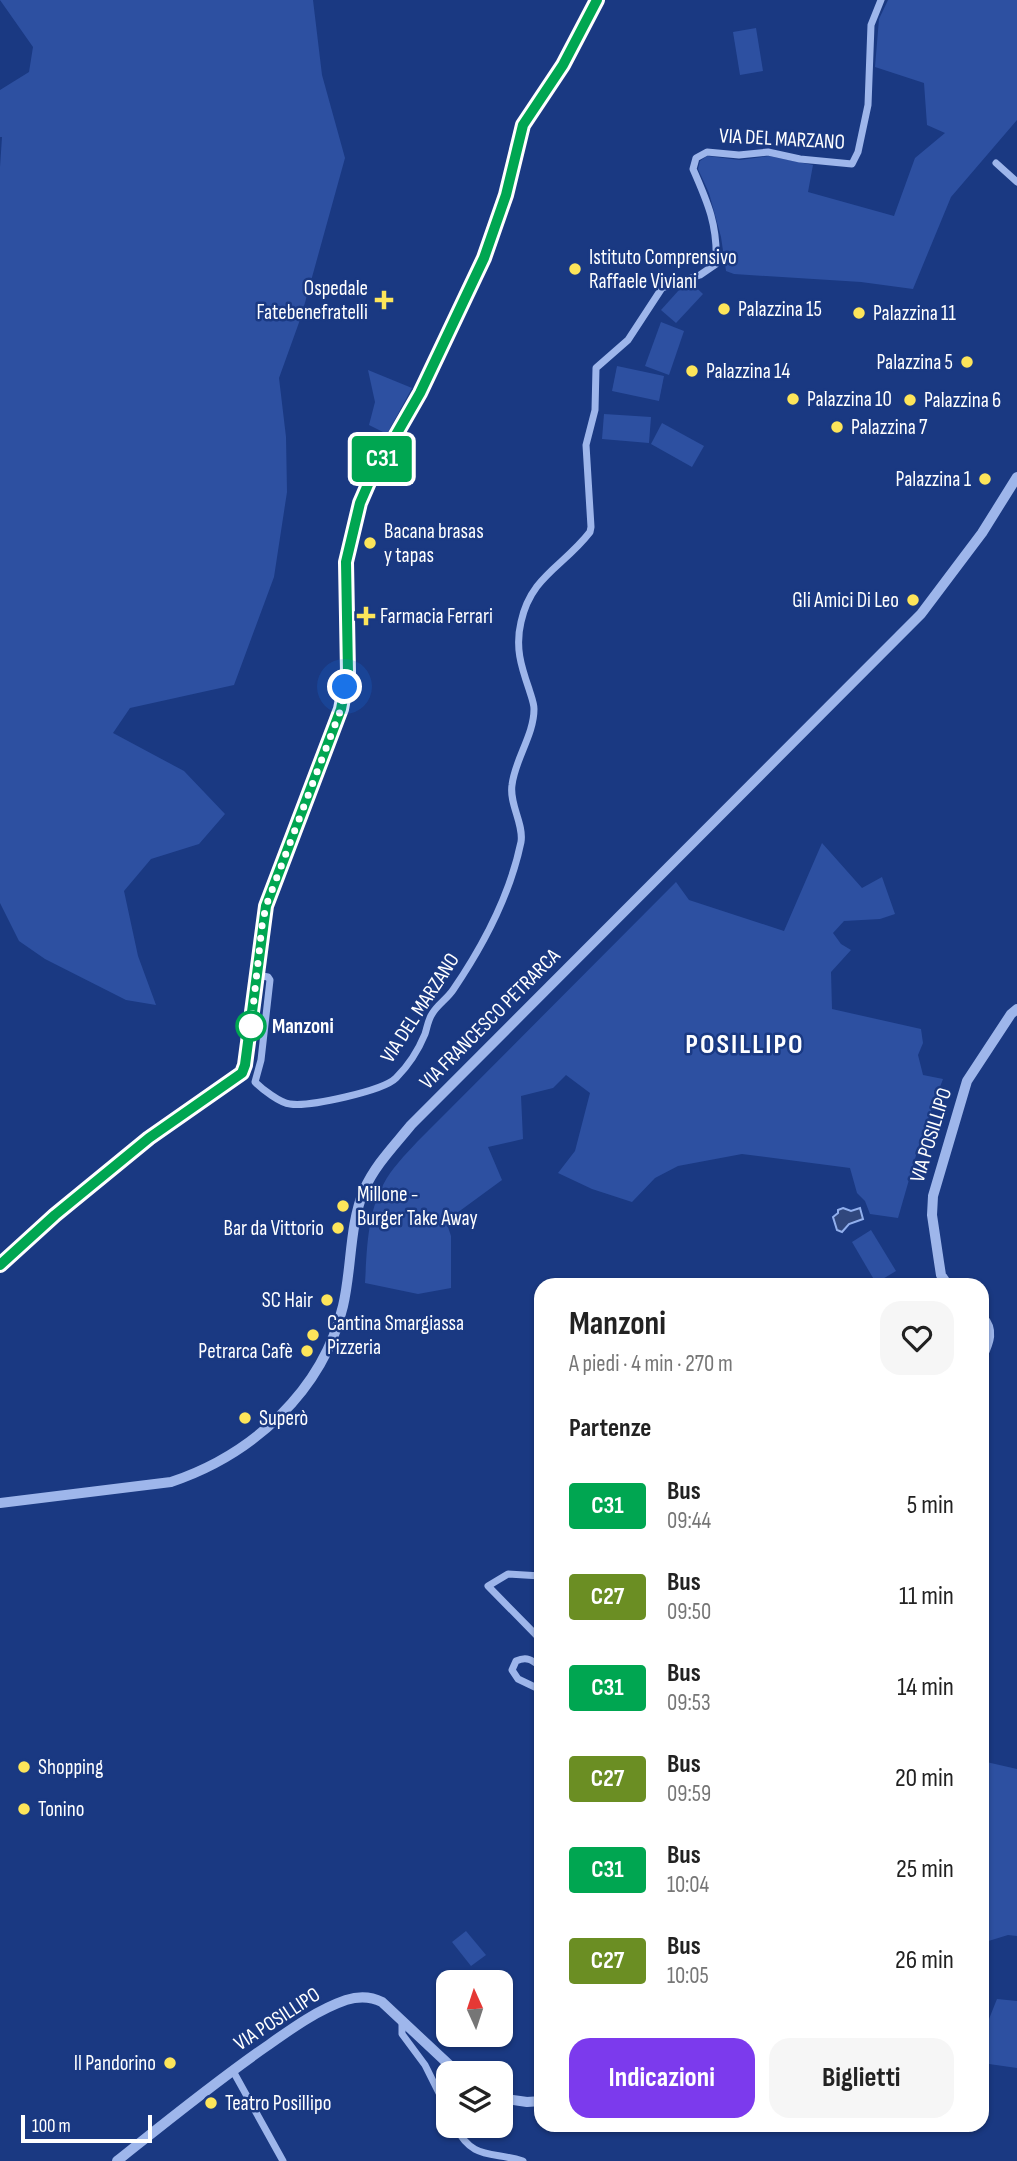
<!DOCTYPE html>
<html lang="it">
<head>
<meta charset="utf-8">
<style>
  body { margin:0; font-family:"Sofia Sans Condensed",sans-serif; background:#f6f6f6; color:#222; height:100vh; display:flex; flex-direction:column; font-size:26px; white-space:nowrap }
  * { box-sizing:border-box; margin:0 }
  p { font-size:23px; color:#767676 }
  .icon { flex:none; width:38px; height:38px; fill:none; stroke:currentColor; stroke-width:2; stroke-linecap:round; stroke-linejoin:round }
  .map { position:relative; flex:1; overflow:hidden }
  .details { position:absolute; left:534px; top:1278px; width:455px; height:854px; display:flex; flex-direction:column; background:#fff; border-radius:21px; box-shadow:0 2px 5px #0004 }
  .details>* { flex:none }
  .badge { padding:0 14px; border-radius:5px; font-size:24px; line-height:46px }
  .needle { width:46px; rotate:357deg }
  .buttons { position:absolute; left:436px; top:1970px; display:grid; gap:14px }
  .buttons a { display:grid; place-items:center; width:77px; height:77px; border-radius:14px; background:#fff; box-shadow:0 2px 5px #0004; font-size:35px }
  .scale { position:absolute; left:21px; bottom:18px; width:131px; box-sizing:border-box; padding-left:7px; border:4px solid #fff; border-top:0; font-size:19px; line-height:24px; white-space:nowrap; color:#fff; -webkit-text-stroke:5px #1a3982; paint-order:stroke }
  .you { position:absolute; width:35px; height:35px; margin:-18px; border:5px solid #fff; border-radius:50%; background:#1a73e8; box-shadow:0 0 0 10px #1a73e833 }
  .map>.badge { position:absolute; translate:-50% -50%; box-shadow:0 0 0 4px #fff }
  h2 { padding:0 35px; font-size:26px; line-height:63px }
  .round { display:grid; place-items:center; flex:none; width:74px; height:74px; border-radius:21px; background:#f6f6f6 }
  .head { display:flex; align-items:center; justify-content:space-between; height:119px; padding:0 35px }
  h1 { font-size:33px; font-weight:700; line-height:52px }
  .button { display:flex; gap:14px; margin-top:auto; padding:14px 35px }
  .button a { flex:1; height:80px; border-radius:21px; background:#7c3aed; color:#fff; font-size:28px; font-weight:700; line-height:80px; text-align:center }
  .button a+a { background:#f6f6f6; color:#222 }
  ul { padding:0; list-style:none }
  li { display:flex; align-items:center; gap:21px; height:91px; padding:0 35px }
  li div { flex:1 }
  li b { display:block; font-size:26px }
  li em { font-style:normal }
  li .badge { min-width:77px; font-weight:700; text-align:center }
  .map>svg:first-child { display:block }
</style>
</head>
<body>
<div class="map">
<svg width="1017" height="2161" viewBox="0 0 1017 2161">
  <rect width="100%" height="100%" fill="#1a3982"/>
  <g fill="#2d50a1">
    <polygon points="0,0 313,0 322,75 345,158 301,317 279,378 286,437 287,492 274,577 234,685 130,708 113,733 184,771 225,814 199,844 151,859 124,891 138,956 156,1005 126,1000 45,959 19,941 0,903 0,167 2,137 0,137 0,90 29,72 33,47"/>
    <polygon points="888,0 1017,0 1017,120 951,197 913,289 861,282 734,274 726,271 721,237 709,193 698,169 700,161 707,156 740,160 769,156 813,165 808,192 894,216 915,158 945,133 927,125 924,83 875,67 879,19"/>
    <polygon points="756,28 763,71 740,75 733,32"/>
    <polygon points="688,280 703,294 676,323 661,310"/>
    <polygon points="661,322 684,331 669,375 645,366"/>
    <polygon points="617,366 664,376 659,401 612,391"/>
    <polygon points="368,370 412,388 387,434 369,425 375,402"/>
    <polygon points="604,414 651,417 649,443 602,439"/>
    <polygon points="662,423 704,446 692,467 651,444"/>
    <path d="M822 843 862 888 882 877 895 914 880 919 844 921 833 933 841 944 851 950 831 972 832 1009 921 1029 923 1043 918 1055 923 1075 943 1079 921 1138 898 1218 870 1214 865 1201 857 1193 850 1168 742 1154 678 1166 655 1178 632 1202 592 1189 558 1173 575 1151 590 1093 566 1075 553 1088 521 1096 523 1139 488 1147 502 1180 446 1221 451 1236V1288L418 1294 365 1283C367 1251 367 1215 383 1185 391 1169 405 1155 417 1142L676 882 689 900 784 931Z"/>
    <polygon points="871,1230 896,1271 876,1283 852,1242"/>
    <polygon points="982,1761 1017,1769 1017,1936 1008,1935 982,1943"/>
    <polygon points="466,1931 486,1955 471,1966 452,1942"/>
    <polygon points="997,1999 1017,2001 1017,2068 982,2063 982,2024 989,2019"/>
  </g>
  <polygon fill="#30477d" stroke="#91afed" stroke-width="2" points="843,1208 851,1211 860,1208 863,1219 849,1224 842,1232 837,1230 833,1217 838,1213 838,1210"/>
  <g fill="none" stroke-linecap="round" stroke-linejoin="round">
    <g stroke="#9eb6eb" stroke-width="7">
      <polyline points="996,163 1017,182"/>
      <path d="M257 975 268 977 270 980 261 1060 255 1082C262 1089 280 1103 290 1104 309 1107 383 1091 396 1078 409 1065 418 1051 425 1034 427 1028 428 1020 432 1014 437 1005 447 999 453 990 483 946 510 895 521 842 524 824 509 804 512 785 515 759 534 735 534 709 534 703 531 696 529 689 521 666 515 647 521 622 531 576 563 567 590 532L591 527 586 445 595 410 596 368 628 340 662 288 700 275 716 264C718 226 708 203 693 169L696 158 707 152 739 155 768 152 800 159 852 164 858 152 868 105 871 25 881 0"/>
      <polyline points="541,1576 508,1574 488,1586 541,1640"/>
      <path d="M541 1667C532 1660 527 1656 516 1661L512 1670 518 1679 541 1690"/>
      <polyline points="402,2021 402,2034 425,2065 448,2111"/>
      <polyline points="233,2071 283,2161"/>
      <path d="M455 2126C473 2161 491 2151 523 2161"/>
    </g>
    <g stroke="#9eb6eb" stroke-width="10">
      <polyline points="0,1265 55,1215 149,1138 241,1073 245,1065 262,926 266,906 341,709 348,673 346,562 360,503 370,480 409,414 484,258 506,195 523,125 563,65 597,0"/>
      <polyline points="947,1284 941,1275 939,1262 932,1215 933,1196 967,1081 1011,1014 1017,1009"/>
      <path d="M982 1317C994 1330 989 1342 982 1357"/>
      <path d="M0 1503 171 1482C252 1455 323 1391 343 1306 352 1268 349 1226 364 1190 375 1165 394 1146 411 1125L921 614 982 533 1017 477"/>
      <polyline points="500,2098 527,2102 541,2101"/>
      <path d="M117 2161C166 2122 215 2082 267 2046 291 2029 317 2010 346 2000 359 1996 370 1996 382 2002L459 2074"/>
    </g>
  </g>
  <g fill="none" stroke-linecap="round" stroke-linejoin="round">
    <g stroke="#fff" stroke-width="16">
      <polyline id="line" points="0,1265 55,1215 149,1138 242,1073 245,1065 266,906 341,709 348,673 346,562 360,503 370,480 420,393 484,258 506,195 523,125 563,65 597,0"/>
    </g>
    <use href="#line" stroke="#00a651" stroke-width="10"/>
    <polyline stroke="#fff" stroke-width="7" stroke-dasharray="0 12.6" points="251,1026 262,926 266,906 341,709 345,687"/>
  </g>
  <g fill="#fde55a" stroke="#1a3982" stroke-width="2.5">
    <circle cx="575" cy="269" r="7"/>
    <path d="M380.5 289.5h7v7h7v7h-7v7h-7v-7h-7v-7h7z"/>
    <circle cx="724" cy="309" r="7"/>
    <circle cx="859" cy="313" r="7"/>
    <circle cx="967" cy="362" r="7"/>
    <circle cx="692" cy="371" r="7"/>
    <circle cx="793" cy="399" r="7"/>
    <circle cx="910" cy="400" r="7"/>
    <circle cx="837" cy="427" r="7"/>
    <circle cx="985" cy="479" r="7"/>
    <circle cx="370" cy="543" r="7"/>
    <circle cx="913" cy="600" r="7"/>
    <path d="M362.5 605.5h7v7h7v7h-7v7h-7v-7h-7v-7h7z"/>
    <circle cx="343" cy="1206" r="7"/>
    <circle cx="338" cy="1228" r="7"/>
    <circle cx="327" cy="1300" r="7"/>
    <circle cx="313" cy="1335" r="7"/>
    <circle cx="307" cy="1351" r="7"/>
    <circle cx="245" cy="1418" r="7"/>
    <circle cx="24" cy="1767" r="7"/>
    <circle cx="24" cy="1809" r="7"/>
    <circle cx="170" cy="2063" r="7"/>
    <circle cx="211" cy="2103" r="7"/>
  </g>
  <circle fill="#fff" stroke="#00a651" stroke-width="3.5" cx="251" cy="1026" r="14"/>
  <g text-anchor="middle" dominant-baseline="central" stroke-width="5" stroke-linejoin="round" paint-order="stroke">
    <g font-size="21" fill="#fff" stroke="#1a3982">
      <text transform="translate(782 139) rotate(3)">VIA DEL MARZANO</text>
      <text transform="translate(420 1008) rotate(-57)">VIA DEL MARZANO</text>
      <text transform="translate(490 1019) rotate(-45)">VIA FRANCESCO PETRARCA</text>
      <text transform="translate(931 1135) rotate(-73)">VIA POSILLIPO</text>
      <text transform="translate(277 2019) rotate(-33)">VIA POSILLIPO</text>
    </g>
    <g font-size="21" fill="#fff" stroke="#1a3982" text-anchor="start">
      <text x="589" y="257">Istituto Comprensivo<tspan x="589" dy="24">Raffaele Viviani</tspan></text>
      <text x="368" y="288" text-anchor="end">Ospedale<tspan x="368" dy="24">Fatebenefratelli</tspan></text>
      <text x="738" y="309">Palazzina 15</text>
      <text x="873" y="313">Palazzina 11</text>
      <text x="953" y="362" text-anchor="end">Palazzina 5</text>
      <text x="706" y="371">Palazzina 14</text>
      <text x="807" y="399">Palazzina 10</text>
      <text x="924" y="400">Palazzina 6</text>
      <text x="851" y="427">Palazzina 7</text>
      <text x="971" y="479" text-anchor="end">Palazzina 1</text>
      <text x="384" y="531">Bacana brasas<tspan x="384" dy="24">y tapas</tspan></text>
      <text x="899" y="600" text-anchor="end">Gli Amici Di Leo</text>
      <text x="380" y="616">Farmacia Ferrari</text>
      <text x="357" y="1194">Millone -<tspan x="357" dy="24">Burger Take Away</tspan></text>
      <text x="324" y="1228" text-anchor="end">Bar da Vittorio</text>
      <text x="313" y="1300" text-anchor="end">SC Hair</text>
      <text x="327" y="1323">Cantina Smargiassa<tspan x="327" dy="24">Pizzeria</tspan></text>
      <text x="293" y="1351" text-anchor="end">Petrarca Cafè</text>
      <text x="259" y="1418">Superò</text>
      <text x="38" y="1767">Shopping</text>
      <text x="38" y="1809">Tonino</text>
      <text x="156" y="2063" text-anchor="end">Il Pandorino</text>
      <text x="225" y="2103">Teatro Posillipo</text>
    </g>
    <g font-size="21" font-weight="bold" fill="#fff" stroke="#1a3982" text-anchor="start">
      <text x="272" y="1026">Manzoni</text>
    </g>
    <g font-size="28" font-weight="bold" letter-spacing="2" fill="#fff" stroke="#1a3982">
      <text x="745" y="1044">POSILLIPO</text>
    </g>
  </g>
</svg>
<div class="buttons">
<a><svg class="needle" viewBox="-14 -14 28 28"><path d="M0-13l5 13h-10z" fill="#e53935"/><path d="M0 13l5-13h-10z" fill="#767676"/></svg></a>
<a><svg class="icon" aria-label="layers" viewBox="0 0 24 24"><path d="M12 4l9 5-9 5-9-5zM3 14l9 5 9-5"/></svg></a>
</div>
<div class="scale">100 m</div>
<div class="you" style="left:345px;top:687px"></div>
<b class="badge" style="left:382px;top:459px;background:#00a651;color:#fff">C31</b>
<section class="details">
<div class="head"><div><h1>Manzoni</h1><p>A piedi · 4 min · 270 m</p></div><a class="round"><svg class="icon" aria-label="heart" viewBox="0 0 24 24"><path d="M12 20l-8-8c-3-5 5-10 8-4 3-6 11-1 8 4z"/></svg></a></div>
<h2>Partenze</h2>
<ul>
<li><span class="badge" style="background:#00a651;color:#fff">C31</span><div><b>Bus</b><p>09:44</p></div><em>5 min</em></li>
<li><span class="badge" style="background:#6b8e23;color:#fff">C27</span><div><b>Bus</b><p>09:50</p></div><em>11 min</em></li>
<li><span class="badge" style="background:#00a651;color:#fff">C31</span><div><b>Bus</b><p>09:53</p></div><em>14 min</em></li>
<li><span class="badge" style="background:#6b8e23;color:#fff">C27</span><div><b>Bus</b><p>09:59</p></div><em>20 min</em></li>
<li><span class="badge" style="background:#00a651;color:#fff">C31</span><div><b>Bus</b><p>10:04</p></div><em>25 min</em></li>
<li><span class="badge" style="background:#6b8e23;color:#fff">C27</span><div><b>Bus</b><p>10:05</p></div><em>26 min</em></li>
</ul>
<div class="button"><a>Indicazioni</a><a>Biglietti</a></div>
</section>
</div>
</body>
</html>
